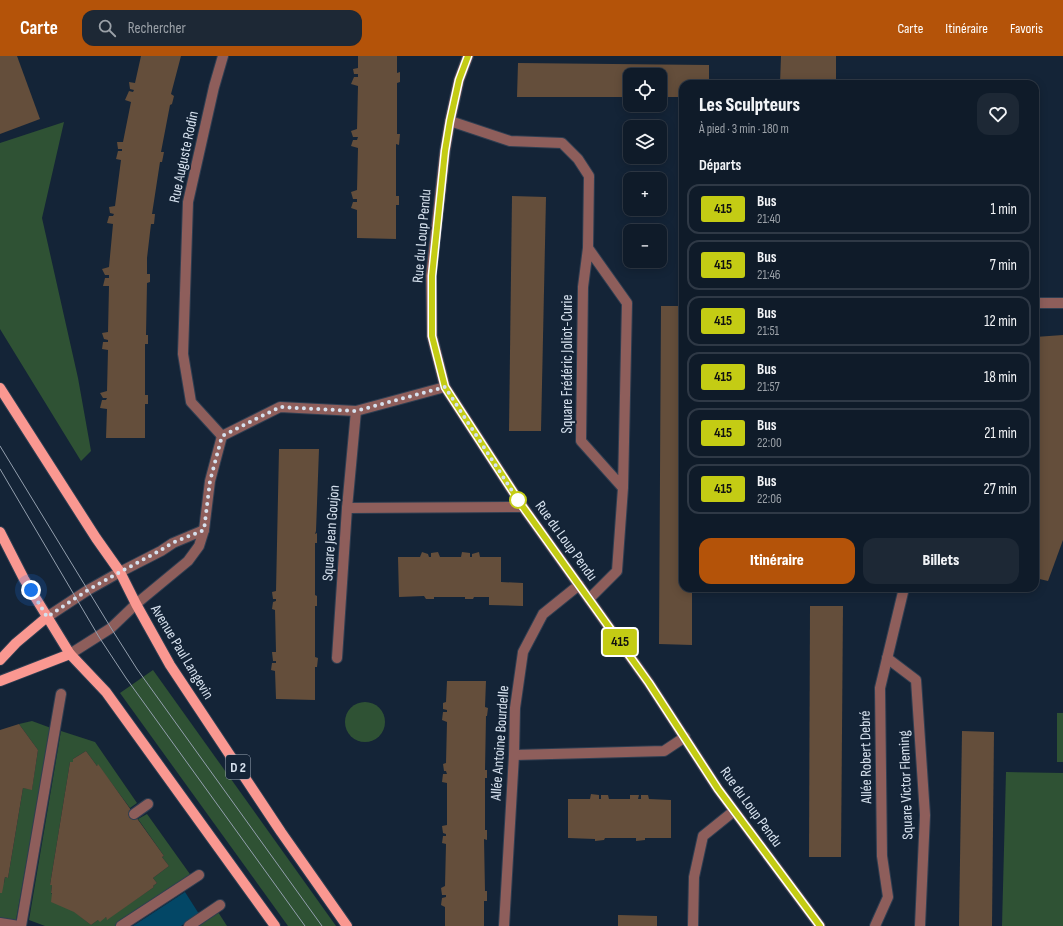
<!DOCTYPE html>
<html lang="fr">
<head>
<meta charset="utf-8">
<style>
  body { margin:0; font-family:"Sofia Sans Condensed",sans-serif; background:#1d2835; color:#f1f3f6; height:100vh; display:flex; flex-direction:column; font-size:15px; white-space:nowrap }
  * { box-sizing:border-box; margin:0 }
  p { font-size:13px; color:#9ba1a8 }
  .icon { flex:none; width:22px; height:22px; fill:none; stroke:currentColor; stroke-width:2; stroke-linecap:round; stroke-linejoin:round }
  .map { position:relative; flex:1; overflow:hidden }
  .drawer { position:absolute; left:679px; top:24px; width:360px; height:512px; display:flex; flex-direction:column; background:#0f1b29; border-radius:12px; box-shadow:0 2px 10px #0003,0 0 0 1px #2f3946 }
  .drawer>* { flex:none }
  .badge { padding:0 8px; border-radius:3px; font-size:14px; line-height:26px }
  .controls { position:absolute; left:623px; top:12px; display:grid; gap:8px }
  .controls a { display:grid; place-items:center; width:44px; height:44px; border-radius:8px; background:#0f1b29; box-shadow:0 2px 10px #0003,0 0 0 1px #2f3946; font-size:20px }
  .you { position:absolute; width:20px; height:20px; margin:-10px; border:3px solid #fff; border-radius:50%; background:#1a73e8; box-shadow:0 0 0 6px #1a73e833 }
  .map>.badge { position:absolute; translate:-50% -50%; box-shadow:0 0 0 2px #fff }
  h2 { padding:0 20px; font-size:15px; line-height:36px }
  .round { display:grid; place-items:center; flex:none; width:42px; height:42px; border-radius:12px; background:#1d2835 }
  .head { display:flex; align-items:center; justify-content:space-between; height:68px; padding:0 20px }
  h1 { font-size:19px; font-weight:800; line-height:30px }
  .button { display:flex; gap:8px; margin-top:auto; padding:8px 20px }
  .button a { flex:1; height:46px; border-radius:12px; background:#b45309; color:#fff; font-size:16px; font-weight:800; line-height:46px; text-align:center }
  .button a+a { background:#1d2835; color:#f1f3f6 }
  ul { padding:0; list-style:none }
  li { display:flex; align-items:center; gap:12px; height:50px; margin:0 8px 6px; padding:0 12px; border:2px solid #2f3946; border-radius:12px }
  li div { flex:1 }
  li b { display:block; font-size:15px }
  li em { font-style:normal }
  li .badge { min-width:44px; font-weight:700; text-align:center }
  header { display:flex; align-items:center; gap:24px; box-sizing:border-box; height:56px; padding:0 20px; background:#b45309; color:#fff }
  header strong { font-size:19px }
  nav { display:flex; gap:22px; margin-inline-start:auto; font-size:14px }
  .search { width:280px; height:36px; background:#1d2835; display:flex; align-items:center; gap:10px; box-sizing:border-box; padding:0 14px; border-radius:12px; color:#9ba1a8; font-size:15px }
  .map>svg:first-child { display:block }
</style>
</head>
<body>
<header>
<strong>Carte</strong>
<div class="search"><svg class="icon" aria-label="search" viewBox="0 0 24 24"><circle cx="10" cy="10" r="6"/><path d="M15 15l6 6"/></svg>Rechercher</div>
<nav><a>Carte</a><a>Itinéraire</a><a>Favoris</a></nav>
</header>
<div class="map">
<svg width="1063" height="870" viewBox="0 0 1063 870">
  <rect width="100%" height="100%" fill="#142437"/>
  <g fill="#2f5234">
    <polygon points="64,66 42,162 78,322 91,395 81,405 0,273 0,87"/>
    <polygon points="153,614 336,870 288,870 120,637"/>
    <circle cx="365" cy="666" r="20"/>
    <rect x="1057" y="657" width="6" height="49"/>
    <polygon points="32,665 51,672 16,864 0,864 0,837 3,827 4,827 5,821 8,822 23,732 32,733 38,694 19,668"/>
    <polygon points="61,675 95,686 137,747 130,752 98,709 97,710 86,695 73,703 73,706 70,706 50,829 52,829 51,837 91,869 98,864 106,861 107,863 154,831 153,830 157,827 153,822 169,810 162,801 164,800 138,763 147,758 192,821 117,870 45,870 29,864"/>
    <polygon points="1006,716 1063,717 1063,870 1002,870"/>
    <polygon points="218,856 227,870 197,870"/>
  </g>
  <polygon fill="#034766" points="185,836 199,858 181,870 133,870"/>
  <g fill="#644e3b">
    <polygon points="0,0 17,0 40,63 0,78"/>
    <polygon points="141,0 181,0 171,38 174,40 172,48 170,49 161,96 164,96 162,106 160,106 152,158 155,158 154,168 151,168 147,202 147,218 150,218 150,226 147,227 146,279 148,279 148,288 145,288 145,339 148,339 148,348 145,348 145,382 106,382 107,353 100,352 102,344 106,344 107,342 103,342 100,337 107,335 108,294 102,293 103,286 108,286 108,284 104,283 102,277 108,276 109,230 103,230 105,222 109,222 109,219 105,219 102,213 109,211 113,168 107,167 109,160 113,160 114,158 110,157 109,151 115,150 121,104 116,103 118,95 122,95 122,93 118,93 117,86 123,86 131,46 125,44 129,35 133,36 134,34 130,33 129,26 135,27"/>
    <polygon points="358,0 397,0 397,17 400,16 400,26 397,27 397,78 400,78 399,89 396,88 396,140 399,140 399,149 396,149 396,183 357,182 357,154 351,152 353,146 357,146 357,143 353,143 351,136 357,134 358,92 351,90 353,84 357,84 358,81 353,81 351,75 357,73 358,30 351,28 354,21 358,21 358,18 354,18 353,13 358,12"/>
    <polygon points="781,0 836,0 836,28 780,28"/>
    <polygon points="518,7 709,9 709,28 683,28 683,41 660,41 660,19 630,19 630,41 517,41"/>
    <polygon points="512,140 546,141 541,375 509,375"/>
    <polygon points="661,250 683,250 683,532 692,532 692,589 659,588"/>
    <polygon points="1063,279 1063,484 1048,525 1035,522 1035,281"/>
    <polygon points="279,393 319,393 316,475 315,478 317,477 317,487 315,487 315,539 317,540 317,550 315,550 315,601 318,602 317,611 315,611 315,644 276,643 275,615 271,614 272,607 276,607 276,605 273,605 272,596 276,596 275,554 272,553 273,546 276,545 276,543 273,543 272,536 276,535"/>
    <polygon points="422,496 428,498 429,501 431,501 431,497 438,496 440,501 461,501 462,496 470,497 470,501 472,501 472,498 479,496 480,501 501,501 501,526 523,527 523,550 489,549 489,541 474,541 473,543 465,543 465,541 434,541 434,543 426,543 424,540 399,541 398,501 420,501"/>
    <polygon points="810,550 843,550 841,801 809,801"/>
    <polygon points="447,625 486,625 485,651 488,652 487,660 486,660 485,714 487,714 487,722 485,722 485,774 487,774 487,784 484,783 485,835 487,835 487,845 484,845 484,870 445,870 445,851 441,849 442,842 446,841 446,839 442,839 441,832 445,830 446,788 442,787 443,780 446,780 446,778 443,777 442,770 447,769 447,727 442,726 443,718 447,718 446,715 444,715 443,708 446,707 447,666 442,664 443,656 447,656 447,654 443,653 443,647 446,646"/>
    <polygon points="19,668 38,694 32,734 23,732 8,822 5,821 2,837 0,837 0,674"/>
    <polygon points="962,675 994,676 992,870 959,870"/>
    <polygon points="86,695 97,710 98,708 164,800 162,801 169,810 153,822 157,827 153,830 154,831 107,864 106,861 100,866 98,864 91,869 74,856 51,846 52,837 51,837 52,829 50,829 70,706 73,706 73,703"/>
    <polygon points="591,738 599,739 599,743 601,743 601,739 608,739 609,743 630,743 630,739 639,739 638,743 641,743 641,739 648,739 649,743 671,744 671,782 645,782 645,784 636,785 636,782 605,782 604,784 595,785 595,783 568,782 568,743 590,743"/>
    <polygon points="618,859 657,860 657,870 618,870"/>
  </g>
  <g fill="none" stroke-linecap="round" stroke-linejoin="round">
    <g stroke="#2f3e51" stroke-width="12">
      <g id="minor">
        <polyline points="468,0 459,24 450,65 445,95 431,220 432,280 445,331 523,451 649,627 718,733 820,870"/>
        <polyline points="450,65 510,85 562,87 578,103 589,120 588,192"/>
        <polyline points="1035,247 1063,247"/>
        <polyline points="222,380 191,346 183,298 188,146 214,31 223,0"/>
        <polyline points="347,452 523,451"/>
        <polyline points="589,543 617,515 623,432 627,247 588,192 583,231 581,385 623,432"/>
        <polyline points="47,561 88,534 120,516 161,495 173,487 204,474"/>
        <polyline points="70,598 111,572 136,548 188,505 199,490 204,474 210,425 222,380 280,351 356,355 445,331"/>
        <polyline points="337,602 347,452 356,355"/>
        <polyline points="887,602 916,624 925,759 920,870"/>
        <polyline points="514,699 664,695 685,681"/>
        <polyline points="134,758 148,748"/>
        <polyline points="0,867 19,870"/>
        <polyline points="21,870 61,638"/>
        <polyline points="121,870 199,819"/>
        <polyline points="189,870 220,849"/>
        <polyline points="504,870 514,699 515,652 523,596 543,558 579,529"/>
        <polyline points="693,870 694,821 703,780 734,755"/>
        <polyline points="875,870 888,841 882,800 880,632 904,532"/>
      </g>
    </g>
    <g stroke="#2f3e51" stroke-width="12">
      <g id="major">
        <polyline points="0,332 96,482 120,516 136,548 170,609 281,776 347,870"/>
        <polyline points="0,476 24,523 70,598 106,636 275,870"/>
        <polyline points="0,604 16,587 47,561"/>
        <polyline points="0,625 70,598"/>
      </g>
    </g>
    <use href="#minor" stroke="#8e5e5b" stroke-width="10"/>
    <use href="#major" stroke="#fa9891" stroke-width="10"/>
    <g stroke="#939fae" stroke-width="1">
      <polyline points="0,390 111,572 137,613 322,870"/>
      <polyline points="0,413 99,581 126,622 305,870"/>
    </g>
  </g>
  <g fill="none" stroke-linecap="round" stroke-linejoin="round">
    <g stroke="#fff" stroke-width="9">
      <polyline id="line" points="468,0 459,24 450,65 445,95 432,220 432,280 445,331 523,451 649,627 718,733 820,870"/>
    </g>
    <use href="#line" stroke="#c4cc14" stroke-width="6"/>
    <polyline stroke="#d6e1ee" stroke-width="4" stroke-dasharray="0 7.2" points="31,534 47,561 88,534 120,516 161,494 172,487 204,474 210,425 222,380 280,351 356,355 445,331 518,444"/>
  </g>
  <circle fill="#fff" stroke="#c4cc14" stroke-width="2" cx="518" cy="444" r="8"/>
  <g text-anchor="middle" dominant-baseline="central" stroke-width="3.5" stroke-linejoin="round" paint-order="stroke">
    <rect fill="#142437" stroke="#9ca8b7" stroke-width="1" x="226" y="699" width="24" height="24" rx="3"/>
    <g font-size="14" font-weight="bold" fill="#d6e1ee">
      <text x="238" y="711">D 2</text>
    </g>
    <g font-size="15" fill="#d6e1ee" stroke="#142437">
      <text transform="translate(184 101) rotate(-78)">Rue Auguste Rodin</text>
      <text transform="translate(422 180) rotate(-85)">Rue du Loup Pendu</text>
      <text transform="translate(567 308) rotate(-90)">Square Frédéric Joliot-Curie</text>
      <text transform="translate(331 477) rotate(-86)">Square Jean Goujon</text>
      <text transform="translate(566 485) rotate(54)">Rue du Loup Pendu</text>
      <text transform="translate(182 596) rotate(59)">Avenue Paul Langevin</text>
      <text transform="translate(500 687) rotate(-86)">Allée Antoine Bourdelle</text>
      <text transform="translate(866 701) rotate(-91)">Allée Robert Debré</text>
      <text transform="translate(906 729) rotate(-92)">Square Victor Fleming</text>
      <text transform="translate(751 751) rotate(54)">Rue du Loup Pendu</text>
    </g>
  </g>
</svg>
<div class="controls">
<a><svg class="icon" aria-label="locate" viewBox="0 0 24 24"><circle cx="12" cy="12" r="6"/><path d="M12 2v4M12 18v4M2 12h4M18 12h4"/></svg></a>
<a><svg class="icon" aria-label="layers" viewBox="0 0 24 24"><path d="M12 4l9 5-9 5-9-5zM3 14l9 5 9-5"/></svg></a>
<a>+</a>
<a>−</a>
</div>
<div class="you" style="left:31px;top:534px"></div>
<b class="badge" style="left:620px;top:586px;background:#c4cc14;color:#111">415</b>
<section class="drawer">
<div class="head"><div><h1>Les Sculpteurs</h1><p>À pied · 3 min · 180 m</p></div><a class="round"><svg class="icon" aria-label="heart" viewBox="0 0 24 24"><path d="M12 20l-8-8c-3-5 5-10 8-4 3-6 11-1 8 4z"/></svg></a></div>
<h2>Départs</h2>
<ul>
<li><span class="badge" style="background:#c4cc14;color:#111">415</span><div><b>Bus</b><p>21:40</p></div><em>1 min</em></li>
<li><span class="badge" style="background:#c4cc14;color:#111">415</span><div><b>Bus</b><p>21:46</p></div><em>7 min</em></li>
<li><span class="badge" style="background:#c4cc14;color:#111">415</span><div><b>Bus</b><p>21:51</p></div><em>12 min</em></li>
<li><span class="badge" style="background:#c4cc14;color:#111">415</span><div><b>Bus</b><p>21:57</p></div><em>18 min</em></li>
<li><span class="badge" style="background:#c4cc14;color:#111">415</span><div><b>Bus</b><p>22:00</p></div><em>21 min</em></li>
<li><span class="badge" style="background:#c4cc14;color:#111">415</span><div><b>Bus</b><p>22:06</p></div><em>27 min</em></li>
</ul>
<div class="button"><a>Itinéraire</a><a>Billets</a></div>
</section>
</div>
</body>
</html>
